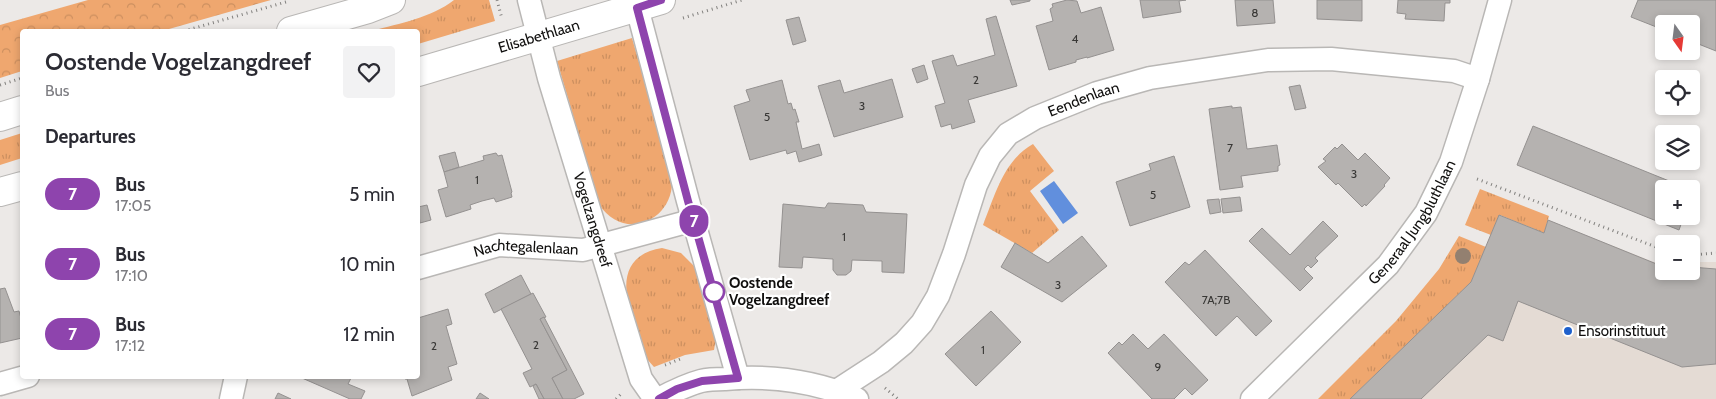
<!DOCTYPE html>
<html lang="en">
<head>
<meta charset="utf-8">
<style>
  body { margin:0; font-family:Cabin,sans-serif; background:#f2f2f3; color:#2b2b33; height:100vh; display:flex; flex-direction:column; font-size:19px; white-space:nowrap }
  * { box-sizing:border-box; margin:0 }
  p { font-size:16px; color:#7c7c81 }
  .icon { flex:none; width:28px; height:28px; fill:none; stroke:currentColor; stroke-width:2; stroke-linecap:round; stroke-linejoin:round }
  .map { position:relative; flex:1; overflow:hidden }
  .sheet { position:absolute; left:20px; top:29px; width:400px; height:350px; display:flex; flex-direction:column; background:#fff; border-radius:5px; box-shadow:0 2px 8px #0003 }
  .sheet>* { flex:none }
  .badge { padding:0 10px; border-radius:16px; font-size:18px; line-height:32px }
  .needle { width:32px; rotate:166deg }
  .controls { position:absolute; left:1655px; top:15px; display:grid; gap:10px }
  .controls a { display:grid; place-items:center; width:45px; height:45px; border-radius:5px; background:#fff; box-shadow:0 2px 8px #0003; font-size:25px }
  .map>.badge { position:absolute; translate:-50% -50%; box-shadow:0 0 0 2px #fff }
  h2 { padding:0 25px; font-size:19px; line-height:45px }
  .round { display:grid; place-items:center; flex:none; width:52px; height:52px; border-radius:5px; background:#f2f2f3 }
  .head { display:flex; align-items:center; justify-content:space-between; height:85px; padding:0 25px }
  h1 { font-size:24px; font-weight:600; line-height:38px }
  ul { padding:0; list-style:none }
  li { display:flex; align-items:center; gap:15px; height:70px; padding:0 25px }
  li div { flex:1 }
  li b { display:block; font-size:19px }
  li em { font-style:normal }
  li .badge { min-width:55px; font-weight:700; text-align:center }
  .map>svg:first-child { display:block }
</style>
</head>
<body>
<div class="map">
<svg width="1716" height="399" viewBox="0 0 1716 399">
  <defs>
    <pattern id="grass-tufts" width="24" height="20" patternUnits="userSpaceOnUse" patternTransform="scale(1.25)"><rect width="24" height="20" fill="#efa76f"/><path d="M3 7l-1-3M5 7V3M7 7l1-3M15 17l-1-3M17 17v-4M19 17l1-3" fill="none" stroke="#cc8f5f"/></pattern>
    <pattern id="forest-crowns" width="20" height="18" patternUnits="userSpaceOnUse" patternTransform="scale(1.25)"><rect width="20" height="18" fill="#efa76f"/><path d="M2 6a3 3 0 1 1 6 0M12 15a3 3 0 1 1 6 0" fill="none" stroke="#cc8f5f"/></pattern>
  </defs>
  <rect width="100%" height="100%" fill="#ece9e7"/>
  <polygon fill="#e4dbd4" points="1499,215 1543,232 1548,220 1664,266 1664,271 1691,271 1691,262 1716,262 1716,399 1350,399 1471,282"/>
  <g fill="url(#grass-tufts)">
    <path d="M454 0H489L495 21 418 44V31H372C400 23 431 18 454 0Z"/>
    <path d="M632 38 672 176C676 221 623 243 599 204L557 61Z"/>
    <polygon points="22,133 22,158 0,165 0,140"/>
    <path d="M1033 144 1054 171 1030 191 1059 230 1032 253 983 225C995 195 1004 160 1033 144Z"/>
    <polygon points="1480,189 1549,216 1544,233 1500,215 1491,235 1465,225"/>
    <polygon points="1459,236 1486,247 1471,282 1350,399 1318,399 1396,321 1439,269"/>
    <path d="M662 248 681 253 695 267 716 338 714 350 685 355 654 367 646 358 627 296C623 269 635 252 662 248Z"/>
  </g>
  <polygon fill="url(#forest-crowns)" points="88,0 271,0 162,31 22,31 22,71 0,78 0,25"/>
  <polygon fill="#618fdd" points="1054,181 1078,213 1063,224 1040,191"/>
  <g fill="#b5b2b0" stroke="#949190">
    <polygon points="1010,0 1030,0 1030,1 1012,5"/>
    <polygon points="1067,0 1077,1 1081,13 1101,7 1114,50 1087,58 1087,57 1076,60 1076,62 1049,70 1036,26 1053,21 1050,9 1053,7 1052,4"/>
    <polygon points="1140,0 1186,0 1179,1 1181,12 1143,18"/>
    <polygon points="1235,0 1273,0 1275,23 1237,26"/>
    <polygon points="1317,0 1362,0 1362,21 1317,19"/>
    <polygon points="1398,0 1450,0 1450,3 1445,3 1444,21 1405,19 1406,14 1397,13"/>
    <polygon points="1638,0 1716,0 1716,51 1691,41 1691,24 1664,24 1664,30 1631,17"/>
    <polygon points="996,16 1017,86 968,100 975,122 952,129 951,124 941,127 935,106 945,103 932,61 953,55 957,66 995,55 986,19"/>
    <polygon points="799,17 806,41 793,45 786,20"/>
    <polygon points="924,65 928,79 917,83 912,69"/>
    <polygon points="892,79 903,117 834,137 818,86 840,80 844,93"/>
    <polygon points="782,80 788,104 791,103 793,110 795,109 799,122 796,122 802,149 819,144 822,155 799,162 796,151 787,154 786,150 750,160 734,106 750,101 746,90"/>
    <polygon points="1300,85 1306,108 1295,110 1289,87"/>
    <polygon points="1232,106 1232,108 1241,107 1247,149 1277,145 1280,165 1278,166 1278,171 1241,176 1243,187 1220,190 1209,109"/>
    <polygon points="1533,126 1689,189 1664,189 1664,216 1684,216 1679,230 1517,165"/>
    <polygon points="1342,144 1358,160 1365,153 1390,178 1384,185 1385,186 1366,206 1365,204 1362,207 1338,183 1336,185 1318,167 1326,161 1323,159 1335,147 1337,149"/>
    <polygon points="455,152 459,167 444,172 439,156"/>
    <polygon points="496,153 498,156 502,155 512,192 511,193 512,197 496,202 494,198 482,201 470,205 471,209 446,217 438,190 448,187 444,172 484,160 483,156"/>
    <polygon points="1174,156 1190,207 1130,226 1116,182 1151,170 1149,164"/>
    <polygon points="1240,197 1242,211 1223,213 1221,199"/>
    <polygon points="1219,199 1221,212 1210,214 1207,200"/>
    <polygon points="828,203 863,205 866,212 907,214 904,273 882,272 882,261 852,260 851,271 846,275 837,275 833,270 833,259 803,257 802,268 779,267 783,204 825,208"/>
    <polygon points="427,205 431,220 420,223 418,207"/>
    <polygon points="1499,215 1544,233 1548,220 1664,267 1664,271 1691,271 1691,267 1716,269 1716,364 1682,367 1518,301 1503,341 1488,335 1421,399 1350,399 1471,282"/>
    <polygon points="1323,221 1338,236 1315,258 1318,261 1311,268 1308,265 1304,269 1313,278 1300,291 1249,241 1262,228 1290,255"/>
    <polygon points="1082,236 1107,266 1062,302 1001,267 1015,243 1048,263"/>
    <polygon points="1205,250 1272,321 1256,336 1237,316 1216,336 1165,282 1185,262 1189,265"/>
    <polygon points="521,275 531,294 494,313 485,294"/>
    <polygon points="5,288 14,312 19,311 22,322 22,338 0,343 0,289"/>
    <polygon points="533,293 546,317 540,319 567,370 552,378 563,399 544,399 536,384 530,387 523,373 532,369 501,309"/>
    <polygon points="448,309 452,324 446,326 457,364 448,367 452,380 412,396 407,379 405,379 404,376 418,376 418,318"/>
    <polygon points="991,311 1021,342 976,386 945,354"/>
    <polygon points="544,317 584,394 574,399 563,399 552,378 567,370 540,319"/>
    <polygon points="1133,334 1148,349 1164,334 1208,380 1192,395 1185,388 1174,399 1152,399 1108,353 1119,342 1122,345"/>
    <polygon points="303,376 352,376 348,384 365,391 361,399 350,399 302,378"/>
    <polygon points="536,384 544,399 539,399 533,386"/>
    <polygon points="278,393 291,399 275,399"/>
    <polygon points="480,393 489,399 476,399"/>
  </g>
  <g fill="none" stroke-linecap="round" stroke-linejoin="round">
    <g stroke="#b9b7b5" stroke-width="25">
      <g id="minor">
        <path id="s1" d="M529 0 549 78 641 379 655 399"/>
        <polyline points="635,0 688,201 738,378"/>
        <path id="s2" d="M418 268 499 245 583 250 694 220"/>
        <polyline points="0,384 28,376"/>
        <path id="s3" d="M838 390 881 362 904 343 922 323 938 296 954 254 976 185 990 156 1008 134 1035 118 1097 93 1150 78 1268 60 1331 59 1454 71 1478 79"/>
        <polyline points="231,399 236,376"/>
        <path d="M659 399C672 392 686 385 701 381 709 379 717 379 725 379 770 375 815 381 857 399"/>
        <path id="s4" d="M1252 399 1388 265 1426 213 1451 162 1478 79 1500 0"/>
      </g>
    </g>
    <g stroke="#b9b7b5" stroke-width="30">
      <g id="primary">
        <polyline points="291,31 368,9 391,0"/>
        <path id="s5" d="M418 72 661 0"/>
        <polyline points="0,117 22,110"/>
        <polyline points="0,192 22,186"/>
      </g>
    </g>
    <g stroke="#82807e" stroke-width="3" stroke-dasharray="1 4" stroke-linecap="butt">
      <polyline points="497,0 502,19"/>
      <polyline points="683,18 742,0"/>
      <polyline points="184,31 286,2"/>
      <polyline points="0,85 22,78"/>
      <polyline points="1477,179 1664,250"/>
      <polyline points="1691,255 1716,253"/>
      <polyline points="665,365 683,358"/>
      <polyline points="885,388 898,399"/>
      <polyline points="616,399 622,393"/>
    </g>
    <use href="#minor" stroke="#fff" stroke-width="22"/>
    <use href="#primary" stroke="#fff" stroke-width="28"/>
  </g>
  <circle fill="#938070" cx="1463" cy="256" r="8"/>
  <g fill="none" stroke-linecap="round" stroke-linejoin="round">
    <g stroke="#fff" stroke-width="11">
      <polyline id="line" points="659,399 677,389 702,381 738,378 688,201 637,8 661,0"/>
    </g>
    <use href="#line" stroke="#8e44ad" stroke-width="8"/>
  </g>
  <circle fill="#fff" stroke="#8e44ad" stroke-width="2.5" cx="714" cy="292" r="10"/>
  <circle fill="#1e60cc" stroke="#fff" stroke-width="2" cx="1568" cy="331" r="5"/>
  <g text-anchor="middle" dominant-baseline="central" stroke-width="4.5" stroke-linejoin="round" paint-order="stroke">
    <g font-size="12" fill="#393836">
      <text x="1255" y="12">8</text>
      <text x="1075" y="38">4</text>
      <text x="976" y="79">2</text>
      <text x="862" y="105">3</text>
      <text x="767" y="116">5</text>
      <text x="1230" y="147">7</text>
      <text x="1354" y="173">3</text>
      <text x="477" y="179">1</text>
      <text x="1153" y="194">5</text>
      <text x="844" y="236">1</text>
      <text x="1058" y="284">3</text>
      <text x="1216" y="299">7A;7B</text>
      <text x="536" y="344">2</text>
      <text x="434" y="345">2</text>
      <text x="983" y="349">1</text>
      <text x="1158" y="366">9</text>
    </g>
    <g font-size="15" fill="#100f0e" stroke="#fff">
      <text stroke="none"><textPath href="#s5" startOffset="126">Elisabethlaan</textPath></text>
      <text stroke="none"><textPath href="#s3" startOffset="401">Eendenlaan</textPath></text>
      <text stroke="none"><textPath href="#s1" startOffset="229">Vogelzangdreef</textPath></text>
      <text stroke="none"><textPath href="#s4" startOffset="240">Generaal Jungbluthlaan</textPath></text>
      <text stroke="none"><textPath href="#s2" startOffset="111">Nachtegalenlaan</textPath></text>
    </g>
    <g font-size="15" font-weight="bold" fill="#100f0e" stroke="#fff" text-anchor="start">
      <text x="729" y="283">Oostende<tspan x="729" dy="17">Vogelzangdreef</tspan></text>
    </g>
    <g font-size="15" fill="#100f0e" stroke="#fff" text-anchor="start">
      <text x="1578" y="331">Ensorinstituut</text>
    </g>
  </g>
</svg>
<div class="controls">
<a><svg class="needle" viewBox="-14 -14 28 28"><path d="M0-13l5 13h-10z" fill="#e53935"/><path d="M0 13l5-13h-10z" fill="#7c7c81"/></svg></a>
<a><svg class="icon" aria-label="locate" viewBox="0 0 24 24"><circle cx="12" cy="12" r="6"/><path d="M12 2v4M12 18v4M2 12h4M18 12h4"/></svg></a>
<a><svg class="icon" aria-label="layers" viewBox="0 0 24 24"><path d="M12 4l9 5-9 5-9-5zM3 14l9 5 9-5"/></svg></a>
<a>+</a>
<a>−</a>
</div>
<b class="badge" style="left:694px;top:221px;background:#8e44ad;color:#fff">7</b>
<section class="sheet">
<div class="head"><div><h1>Oostende Vogelzangdreef</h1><p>Bus</p></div><a class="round"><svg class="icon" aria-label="heart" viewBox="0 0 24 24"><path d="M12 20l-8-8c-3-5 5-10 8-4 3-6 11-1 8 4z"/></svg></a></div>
<h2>Departures</h2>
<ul>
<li><span class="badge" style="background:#8e44ad;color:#fff">7</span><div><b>Bus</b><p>17:05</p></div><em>5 min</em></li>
<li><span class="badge" style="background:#8e44ad;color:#fff">7</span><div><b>Bus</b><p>17:10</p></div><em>10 min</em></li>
<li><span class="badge" style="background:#8e44ad;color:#fff">7</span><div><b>Bus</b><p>17:12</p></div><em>12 min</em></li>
</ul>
</section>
</div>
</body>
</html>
